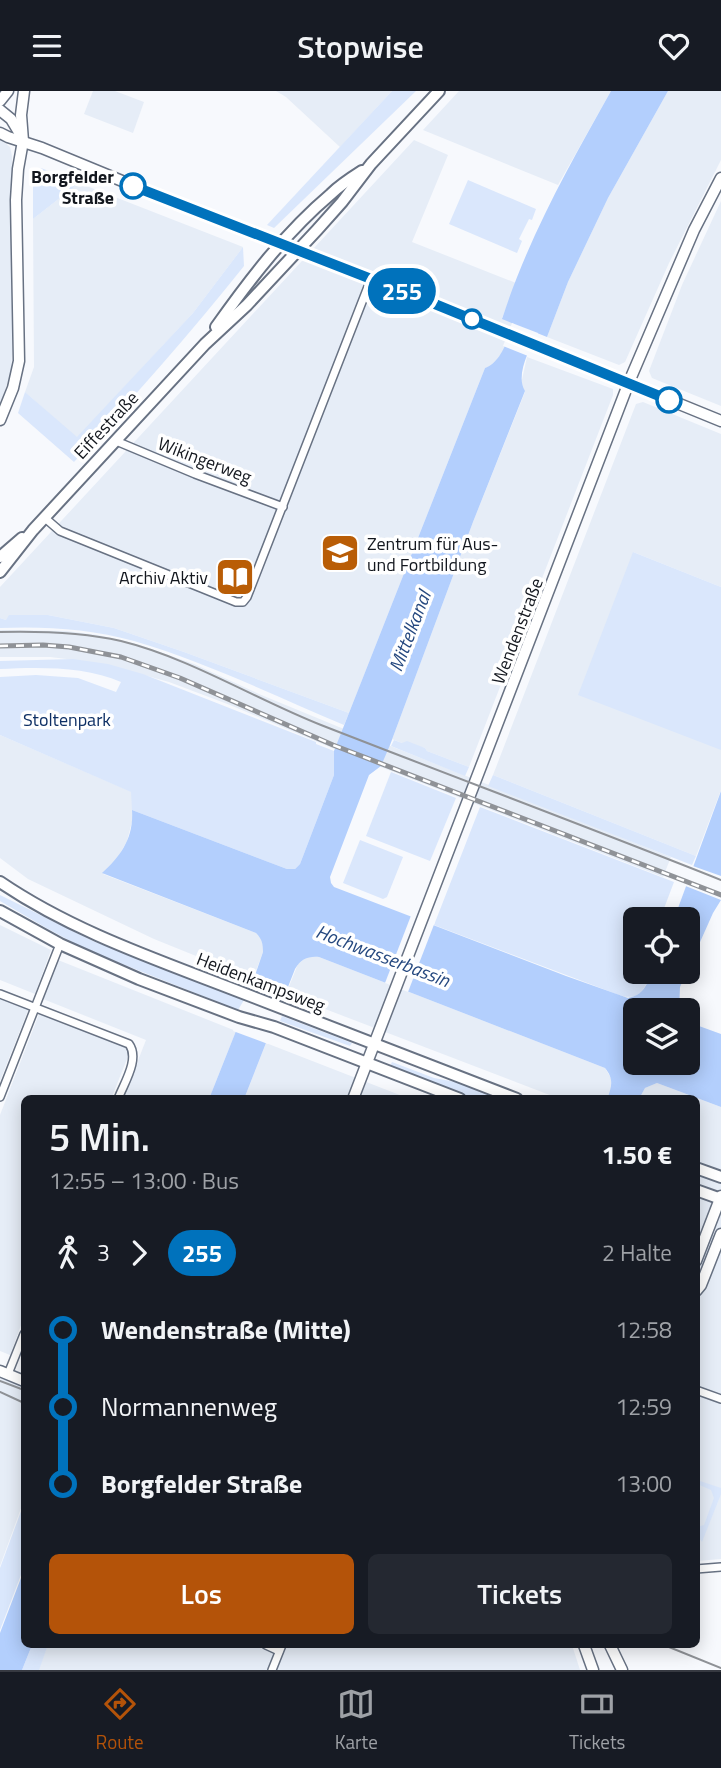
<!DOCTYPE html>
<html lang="de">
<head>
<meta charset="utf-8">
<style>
  body { margin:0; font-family:"Titillium Web",sans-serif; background:#242831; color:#f1f3f6; height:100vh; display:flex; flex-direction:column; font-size:26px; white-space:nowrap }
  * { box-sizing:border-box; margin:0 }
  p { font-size:23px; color:#9ea1a6 }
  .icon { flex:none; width:38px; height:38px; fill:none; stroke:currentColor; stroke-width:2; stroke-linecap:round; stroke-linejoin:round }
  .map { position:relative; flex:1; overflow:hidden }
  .sheet { position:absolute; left:21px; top:1004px; width:679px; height:553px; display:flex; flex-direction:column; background:#171b24; border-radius:10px; box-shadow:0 4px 18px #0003 }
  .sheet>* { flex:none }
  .badge { padding:0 14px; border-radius:23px; font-size:24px; line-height:46px }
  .buttons { position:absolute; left:623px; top:816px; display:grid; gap:14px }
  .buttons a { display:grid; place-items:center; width:77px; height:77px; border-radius:10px; background:#171b24; box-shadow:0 4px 18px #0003; font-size:35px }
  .map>.badge { position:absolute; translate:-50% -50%; box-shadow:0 0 0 4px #fff }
  .legs { display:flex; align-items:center; gap:10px; height:77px; padding:0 28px; font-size:23px }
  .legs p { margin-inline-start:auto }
  .head { display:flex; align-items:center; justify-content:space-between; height:119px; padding:0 28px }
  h1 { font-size:38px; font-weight:600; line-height:52px }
  .primary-button { display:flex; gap:14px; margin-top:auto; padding:14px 28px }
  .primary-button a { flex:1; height:80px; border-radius:10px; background:#b45309; color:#fff; font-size:28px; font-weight:600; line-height:80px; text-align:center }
  .primary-button a+a { background:#242831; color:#f1f3f6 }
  ul { padding:0 28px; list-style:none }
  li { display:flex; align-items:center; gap:24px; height:77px; font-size:26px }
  li i { display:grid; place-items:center; width:10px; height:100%; margin:0 9px; background:currentColor }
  li i::after { content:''; width:18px; height:18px; margin:-9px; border:5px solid; border-radius:50%; background:#171b24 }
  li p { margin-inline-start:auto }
  li:first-child i { background:linear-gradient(#0000 50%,currentColor 0) }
  li:last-child i { background:linear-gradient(currentColor 50%,#0000 0) }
  header { display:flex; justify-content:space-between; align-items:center; height:91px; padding:0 28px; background:#171b24; font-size:32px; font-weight:600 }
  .tabs { display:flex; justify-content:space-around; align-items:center; height:98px; border-top:2px solid #363941; background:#171b24; font-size:19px; color:#9ea1a6 }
  .tabs a { display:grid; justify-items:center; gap:4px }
  .tabs .on { color:#b45309 }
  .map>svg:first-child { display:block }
</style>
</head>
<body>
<header><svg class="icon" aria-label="menu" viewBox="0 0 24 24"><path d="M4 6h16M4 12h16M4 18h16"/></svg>Stopwise<svg class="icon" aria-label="heart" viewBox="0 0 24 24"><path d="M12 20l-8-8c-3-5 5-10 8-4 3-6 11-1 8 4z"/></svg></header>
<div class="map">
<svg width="721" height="1579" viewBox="0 0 721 1579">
  <rect width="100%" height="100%" fill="#f7f9fd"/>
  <g fill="#e6edf7">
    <polygon points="93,0 115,0 144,11 133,42 84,23"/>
    <polygon points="276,0 392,0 340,56 286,6"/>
    <polygon points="459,0 611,0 558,94 423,39"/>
    <polygon points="668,0 721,0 721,69 669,172 625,271 619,274 547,246 568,191 608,107"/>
    <polygon points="0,48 10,56 12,65 12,263 11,281 0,314"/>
    <polygon points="414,49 448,64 412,151 516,192 502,227 514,232 504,258 494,274 485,277 349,622 184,561 114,537 48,524 6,529 0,527 0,496"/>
    <polygon points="79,92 243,156 193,222 77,347 25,301 34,276 33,128"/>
    <polygon points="721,110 721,315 652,287 649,280 682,194"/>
    <polygon points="527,266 613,298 613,304 469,676 427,660 425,657 402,652 392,648 390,654 473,431 525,301 521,293"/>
    <polygon points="643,311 721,343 721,496 633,461 721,659 721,699 696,765 493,684 636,313"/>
    <polygon points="0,539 66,540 98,544 140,554 194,573 259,603 339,636 393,656 671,766 663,786 332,657 230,614 169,591 111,575 83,570 50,566 0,566"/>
    <polygon points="0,644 132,701 133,727 127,750 117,768 103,783 256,842 261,848 263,854 263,861 253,888 154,848 28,788 0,767"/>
    <polygon points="0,834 51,859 35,903 0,889"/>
    <polygon points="312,865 319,866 605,977 612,989 612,995 607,1008 560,1008 286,903 298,873 307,866"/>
    <polygon points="58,869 236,940 209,1008 123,1008 146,949 43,908"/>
    <polygon points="0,906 29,917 0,990"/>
    <polygon points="39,923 131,958 111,1008 24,1008 24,1226 10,1264 0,1260 0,1024"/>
    <polygon points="266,952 410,1008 244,1008"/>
    <polygon points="657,992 721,1016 721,1468 697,1470 696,1008 639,1008 645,997"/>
    <polygon points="0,1285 24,1295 24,1409 0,1475"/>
    <polygon points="48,1554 572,1554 580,1579 38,1579"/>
  </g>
  <g fill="#dae7fc">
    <polygon points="392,0 416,0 274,137 267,134"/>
    <polygon points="41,77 79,92 33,128 33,82"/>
    <polygon points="468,89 536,118 532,129 529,128 519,148 522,150 517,162 449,133"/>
    <path d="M243 156 244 175C190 243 133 307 74 371L18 322 25 301 77 346 193 222Z"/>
    <polygon points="633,461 721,496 721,659 578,604"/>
    <path d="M9 524H48L114 537 184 561 349 622 344 634C275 605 206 571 134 550 91 538 44 535 0 537V527L6 529Z"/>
    <path d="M73 568 108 573 143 583 316 651V653L334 660V684L300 773 295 778H287L132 719 131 701 0 644V586L36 584 78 587 116 601 121 591C86 575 37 576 0 578V570Z"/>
    <polygon points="394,649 402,652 407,650 425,657 427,660 469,676 465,685 391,655"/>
    <polygon points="391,681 456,707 430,770 366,745"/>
    <polygon points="493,684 696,765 692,774 488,695"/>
    <path d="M480 716 674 791 660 828H635V880H653C644 897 641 911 619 904L434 834Z"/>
    <polygon points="360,749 403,766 387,806 383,808 343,792"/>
    <polygon points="0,804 93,850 244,909 238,919 87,859 48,838 0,810"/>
    <polygon points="282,925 352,952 350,955 280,930"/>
    <polygon points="392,971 434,987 456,991 500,1008 474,1008 390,975"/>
    <polygon points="697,1389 721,1397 721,1403 702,1451 697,1444 697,1436 704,1434 714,1407 711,1399 697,1393"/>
    <polygon points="24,1412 24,1476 0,1539 0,1477"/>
    <polygon points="32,1554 48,1554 39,1579 22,1579"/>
  </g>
  <g fill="#b3cffd">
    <path d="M611 0H668L608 107 568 191 547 246 537 242C530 258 515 284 525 300L473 431 390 654 381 675 369 684 330 786 331 792 334 796 566 885 628 907C644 904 646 894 653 880H687L680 896 679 919H635V971H688V931L721 943V1016L657 992 645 997 639 1008H607C612 995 614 988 605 977L319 866C308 865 301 868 295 878L244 1008H209L236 940 263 861C263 853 262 848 256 842L102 782C121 765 134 746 132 719L287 778H295L300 773 334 684V660L485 277C502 271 507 248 514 233L502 228C528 147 570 73 611 0Z"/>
    <polygon points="721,700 721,809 713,822 688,878 688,828 674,828"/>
    <polygon points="24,1479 24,1554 32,1554 22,1579 0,1579 0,1542"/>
  </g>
  <g fill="#f7f9fd">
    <polygon points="512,232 538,242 528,265 503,255"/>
    <polygon points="690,774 721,785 721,809 683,794"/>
    <polygon points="412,822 435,831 408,901 385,892"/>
    <polygon points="252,890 287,903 268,953 233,940"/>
  </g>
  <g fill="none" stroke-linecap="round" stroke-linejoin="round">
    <g stroke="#687283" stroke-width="10">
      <g id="street">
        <polyline points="116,350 195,383 283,416"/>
        <polyline points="45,427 60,440 236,511 243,511 247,506 371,188"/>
        <path d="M0 903 129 953C140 968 124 992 118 1008"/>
        <polyline points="0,1006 60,853"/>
        <polyline points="8,1283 24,1243"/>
        <polyline points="696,1299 721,1308"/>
        <polyline points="696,1478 721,1476"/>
        <polyline points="266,1554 279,1560"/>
        <polyline points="272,1579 282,1554"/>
      </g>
    </g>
    <g stroke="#687283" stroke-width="13">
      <g id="secondary">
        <polyline points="0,10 8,0"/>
        <polyline points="0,19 11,28 20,43"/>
        <polyline points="0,42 8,46 42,57 127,92 432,212 721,330"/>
        <polyline points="0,329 13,297 19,270 16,109 18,78 23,50 21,24 24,0"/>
        <polyline points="353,1008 629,291 694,139 721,87"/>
        <polyline points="696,1170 721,1105"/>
        <polyline points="696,1200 701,1194 721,1143"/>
        <polyline points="0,1280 24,1290"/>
        <polyline points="584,1554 593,1579"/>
        <polyline points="610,1554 622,1579"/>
      </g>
    </g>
    <g stroke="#687283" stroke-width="14">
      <g id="primary">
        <path d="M216 236C250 188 286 141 331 103 340 94 351 87 362 80"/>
        <polyline points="0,466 22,447"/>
        <polyline points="0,481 33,439 205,253 247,214 317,139 342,111 371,73 439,0"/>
        <path d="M0 791C72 840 155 868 235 899 329 936 423 972 517 1008"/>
        <polyline points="0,820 60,853 139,888 239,926 274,936 460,1008"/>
        <polyline points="696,1077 721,1086"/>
        <polyline points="696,1099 721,1108"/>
      </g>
    </g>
    <use href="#street" stroke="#fff" stroke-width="7"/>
    <use href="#secondary" stroke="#fff" stroke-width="10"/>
    <use href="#primary" stroke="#fff" stroke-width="10"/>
    <g stroke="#8f9297" stroke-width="2">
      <path d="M0 541C41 540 81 541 121 550 190 567 255 608 321 634 454 686 588 736 721 789"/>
      <polyline points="0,1290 24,1299"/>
      <polyline points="0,1301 24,1312"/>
      <polyline points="664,1554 721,1577"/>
    </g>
    <g stroke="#8f9297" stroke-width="5">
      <polyline id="rail" points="0,555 43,554 69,556 121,566 180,587 333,654 721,804"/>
    </g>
    <use href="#rail" stroke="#fff" stroke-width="2.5" stroke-dasharray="8" stroke-linecap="butt"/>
  </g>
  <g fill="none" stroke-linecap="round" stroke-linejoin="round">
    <g stroke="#fff" stroke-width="16">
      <polyline id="line-1" points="133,95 425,209 669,309"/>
    </g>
    <use href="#line-1" stroke="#0072bc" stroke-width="10"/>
  </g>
  <defs>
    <g id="university-square" transform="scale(2.0125)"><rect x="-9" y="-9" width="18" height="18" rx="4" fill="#b95d06" stroke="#fff"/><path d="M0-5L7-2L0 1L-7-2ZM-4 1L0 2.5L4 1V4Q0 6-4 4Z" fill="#fff"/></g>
    <g id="library-square" transform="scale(2.0125)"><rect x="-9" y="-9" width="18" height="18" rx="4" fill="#b95d06" stroke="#fff"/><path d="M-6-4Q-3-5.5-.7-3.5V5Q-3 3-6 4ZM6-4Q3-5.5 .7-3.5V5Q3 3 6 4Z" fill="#fff"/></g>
  </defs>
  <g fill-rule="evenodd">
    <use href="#university-square" x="340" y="462"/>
    <use href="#library-square" x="235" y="486"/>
  </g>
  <g fill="#fff" stroke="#0072bc" stroke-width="3.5">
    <circle cx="133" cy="95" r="12"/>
    <circle cx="472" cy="228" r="9"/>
    <circle cx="669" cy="309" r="12"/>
  </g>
  <g text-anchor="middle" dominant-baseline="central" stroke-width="7" stroke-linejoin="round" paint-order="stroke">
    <g font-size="18" font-weight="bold" fill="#13171e" stroke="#fff" text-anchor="end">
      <text x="114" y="85">Borgfelder<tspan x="114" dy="21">Straße</tspan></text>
    </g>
    <g font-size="18" fill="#13171e" stroke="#fff">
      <text transform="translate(106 334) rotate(-47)">Eiffestraße</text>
      <text transform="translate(205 369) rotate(21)">Wikingerweg</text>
      <text transform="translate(517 540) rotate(-69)">Wendenstraße</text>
      <text transform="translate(261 891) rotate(21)">Heidenkampsweg</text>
    </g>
    <g font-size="18" fill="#13171e" stroke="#fff" text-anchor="start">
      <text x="367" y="452">Zentrum für Aus-<tspan x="367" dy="21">und Fortbildung</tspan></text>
      <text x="208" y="486" text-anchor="end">Archiv Aktiv</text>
    </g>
    <g font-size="18" fill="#0e2f64" stroke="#fff">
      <text x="67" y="628">Stoltenpark</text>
    </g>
    <g font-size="19" font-style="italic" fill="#25487f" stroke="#fff">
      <text transform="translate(409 540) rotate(-69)">Mittelkanal</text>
      <text transform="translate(383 864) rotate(21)">Hochwasserbassin</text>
    </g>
  </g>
</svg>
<div class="buttons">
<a><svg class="icon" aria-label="locate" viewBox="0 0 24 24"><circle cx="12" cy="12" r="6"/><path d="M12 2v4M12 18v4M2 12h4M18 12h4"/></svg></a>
<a><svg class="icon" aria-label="layers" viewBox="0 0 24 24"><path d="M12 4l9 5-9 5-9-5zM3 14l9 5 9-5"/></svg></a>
</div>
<b class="badge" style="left:402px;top:200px;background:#0072bc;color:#fff">255</b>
<section class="sheet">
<div class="head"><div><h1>5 Min.</h1><p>12:55 – 13:00 · Bus</p></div><b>1.50 €</b></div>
<div class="legs"><svg class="icon" aria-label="walk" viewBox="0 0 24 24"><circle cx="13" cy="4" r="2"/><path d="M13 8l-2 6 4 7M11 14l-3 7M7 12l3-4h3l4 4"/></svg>3<svg class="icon" aria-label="forward" viewBox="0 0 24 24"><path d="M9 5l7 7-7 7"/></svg><b class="badge" style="background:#0072bc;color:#fff">255</b><p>2 Halte</p></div>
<ul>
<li><i style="color:#0072bc"></i><b>Wendenstraße (Mitte)</b><p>12:58</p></li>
<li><i style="color:#0072bc"></i><span>Normannenweg</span><p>12:59</p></li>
<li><i style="color:#0072bc"></i><b>Borgfelder Straße</b><p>13:00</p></li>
</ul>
<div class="primary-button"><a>Los</a><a>Tickets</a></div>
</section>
</div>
<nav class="tabs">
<a class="on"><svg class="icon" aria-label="directions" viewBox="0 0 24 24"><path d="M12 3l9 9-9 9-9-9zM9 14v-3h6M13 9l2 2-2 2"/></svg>Route</a>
<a><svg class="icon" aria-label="map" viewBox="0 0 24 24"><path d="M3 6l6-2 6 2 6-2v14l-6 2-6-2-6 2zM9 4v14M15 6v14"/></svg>Karte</a>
<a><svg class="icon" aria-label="tickets" viewBox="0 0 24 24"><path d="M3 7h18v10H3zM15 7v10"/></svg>Tickets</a>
</nav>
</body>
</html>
